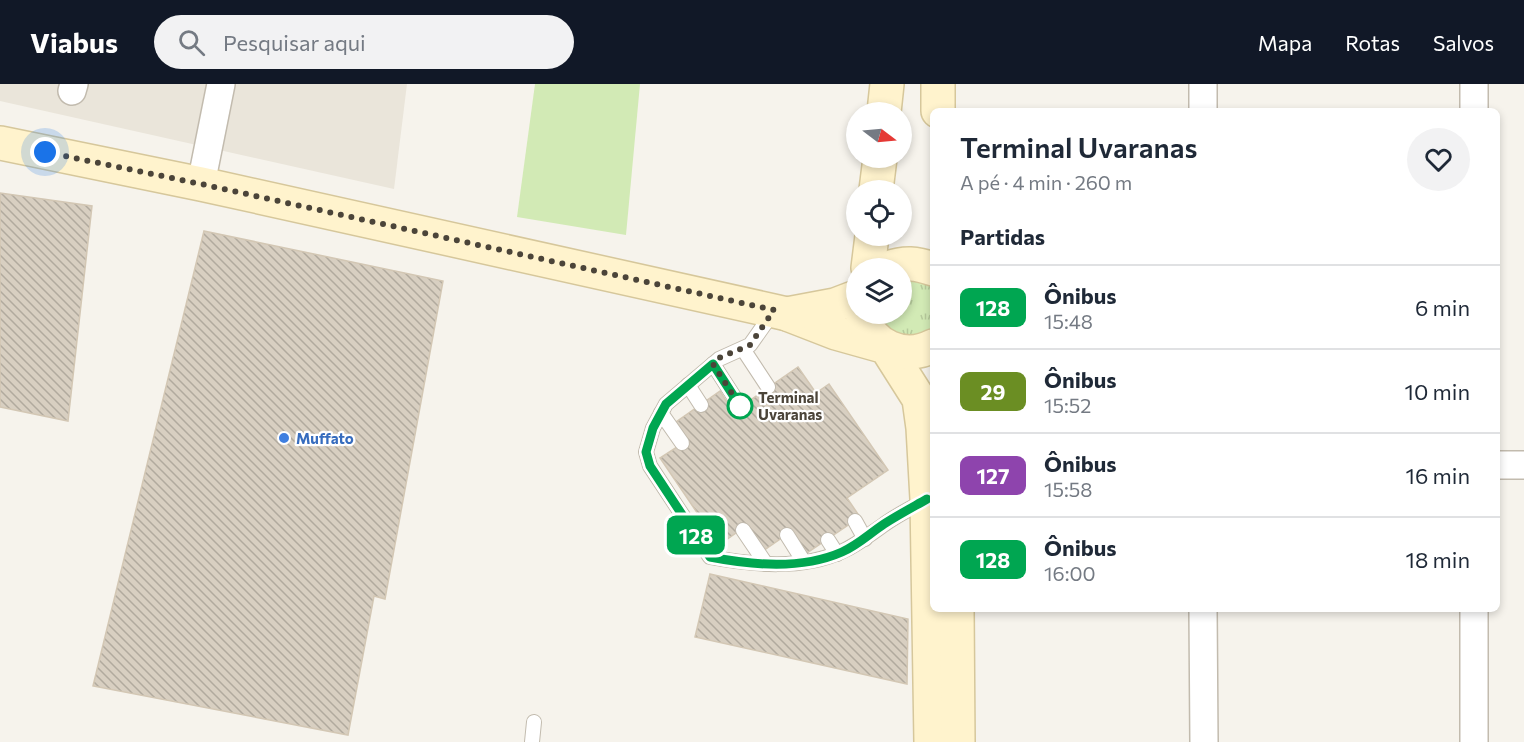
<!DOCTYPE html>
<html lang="pt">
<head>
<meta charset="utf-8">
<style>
  body { margin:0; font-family:Commissioner,sans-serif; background:#f2f2f3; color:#1f2937; height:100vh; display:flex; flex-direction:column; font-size:22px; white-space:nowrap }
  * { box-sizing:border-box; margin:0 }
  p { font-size:20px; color:#747a83 }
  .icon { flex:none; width:33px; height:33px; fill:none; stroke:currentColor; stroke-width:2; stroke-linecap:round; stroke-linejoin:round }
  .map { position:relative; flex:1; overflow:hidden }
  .side { position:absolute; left:930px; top:24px; width:570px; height:504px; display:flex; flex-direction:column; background:#fff; border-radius:9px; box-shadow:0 3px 9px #0003 }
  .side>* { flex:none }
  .badge { padding:0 12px; border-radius:9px; font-size:21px; line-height:39px }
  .needle { width:39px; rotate:106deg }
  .tools { position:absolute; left:846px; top:18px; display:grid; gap:12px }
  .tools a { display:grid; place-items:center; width:66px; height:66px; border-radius:50%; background:#fff; box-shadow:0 3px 9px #0003; font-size:30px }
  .you { position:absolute; width:30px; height:30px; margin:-15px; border:4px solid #fff; border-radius:50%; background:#1a73e8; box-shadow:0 0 0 9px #1a73e833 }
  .map>.badge { position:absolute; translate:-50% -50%; box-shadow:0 0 0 3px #fff }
  h2 { padding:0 30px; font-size:22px; line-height:54px }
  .round { display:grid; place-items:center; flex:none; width:63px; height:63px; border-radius:32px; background:#f2f2f3 }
  .overview { display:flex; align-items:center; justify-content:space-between; height:102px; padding:0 30px }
  h1 { font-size:28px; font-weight:600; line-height:45px }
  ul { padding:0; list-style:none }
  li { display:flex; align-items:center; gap:18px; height:84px; padding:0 30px; border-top:2px solid #e0e1e3 }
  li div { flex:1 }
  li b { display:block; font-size:22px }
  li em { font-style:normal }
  li .badge { min-width:66px; font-weight:700; text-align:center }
  header { display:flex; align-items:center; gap:36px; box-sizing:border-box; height:84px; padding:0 30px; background:#111827; color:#fff }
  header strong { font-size:28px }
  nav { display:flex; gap:33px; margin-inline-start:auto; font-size:21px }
  .search { width:420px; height:54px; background:#f2f2f3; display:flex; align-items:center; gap:15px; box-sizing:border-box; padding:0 21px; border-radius:33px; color:#747a83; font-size:22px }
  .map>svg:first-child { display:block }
</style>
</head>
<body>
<header>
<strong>Viabus</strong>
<div class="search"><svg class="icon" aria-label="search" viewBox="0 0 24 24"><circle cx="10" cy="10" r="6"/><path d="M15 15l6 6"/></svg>Pesquisar aqui</div>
<nav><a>Mapa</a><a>Rotas</a><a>Salvos</a></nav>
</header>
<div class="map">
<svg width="1524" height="658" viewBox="0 0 1524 658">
  <defs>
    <pattern id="grass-tufts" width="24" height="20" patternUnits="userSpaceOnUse" patternTransform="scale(1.5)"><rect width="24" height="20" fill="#d2eab5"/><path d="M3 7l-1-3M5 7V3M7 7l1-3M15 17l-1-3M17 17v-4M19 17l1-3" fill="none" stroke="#b6ca9c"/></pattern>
    <pattern id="building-back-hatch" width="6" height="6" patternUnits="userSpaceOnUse" patternTransform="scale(1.5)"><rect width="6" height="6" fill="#d8cfc1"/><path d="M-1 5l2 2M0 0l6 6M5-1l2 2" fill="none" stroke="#b1aa9e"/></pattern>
  </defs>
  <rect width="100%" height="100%" fill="#f6f3ec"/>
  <polygon fill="#eae5da" points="0,0 407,0 394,105 0,17"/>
  <polygon fill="url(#grass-tufts)" points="902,188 933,196 933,251 899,259 874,230 902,230"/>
  <polygon fill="#d2eab5" points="535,0 640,0 626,151 517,133"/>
  <g fill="url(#building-back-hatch)" stroke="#d3c7b4" stroke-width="1.5">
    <polygon points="0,109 92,122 68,337 0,323"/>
    <polygon points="204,147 443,197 385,515 374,512 348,651 93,602"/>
    <polygon points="798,283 816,309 829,300 888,386 847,414 860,433 804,471 789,449 763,467 746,442 719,461 660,374 688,356 676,338 720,307 733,328"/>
    <polygon points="710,490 908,535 907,600 695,553"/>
  </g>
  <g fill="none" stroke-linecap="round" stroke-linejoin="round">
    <g stroke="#c2bbae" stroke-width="16">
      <g id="service">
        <path d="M774 227 750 261 719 275 666 320 653 344 646 368 650 382 710 473C753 481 802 486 843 467 857 461 869 451 882 442 895 432 911 424 926 416"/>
        <polyline points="743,265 768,303"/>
        <polyline points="713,280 740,322"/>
        <polyline points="688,301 701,321"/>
        <polyline points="661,329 682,359"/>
        <polyline points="855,437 865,455"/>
        <polyline points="743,446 766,480"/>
        <polyline points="787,451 804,478"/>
        <polyline points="828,456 837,470"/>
        <polyline points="532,658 534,638"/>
      </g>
    </g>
    <g stroke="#c2bbae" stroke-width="30">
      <g id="minor">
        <polyline points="1203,0 1203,27"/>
        <polyline points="72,7 74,0"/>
        <polyline points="1474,27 1474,0"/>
        <polyline points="201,100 221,0"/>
        <polyline points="1497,381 1524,381"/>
        <polyline points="1203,525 1204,658"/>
        <polyline points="1474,658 1474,525"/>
      </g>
    </g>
    <g stroke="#d6c79b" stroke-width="36">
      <g id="secondary">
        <polyline points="938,0 938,27"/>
        <polyline points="884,28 887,0"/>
        <polyline points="0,59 201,100 774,227 787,230 836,249 886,263 919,315 923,344 927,415 931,658"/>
        <polyline points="876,106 880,74"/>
        <polyline points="868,184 872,152"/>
        <path d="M888 184C905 178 916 179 933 185"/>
        <polyline points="787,230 835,221 856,213"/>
        <path d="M862 230C870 262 904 277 933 262"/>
        <polyline points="957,525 958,658"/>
      </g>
    </g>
    <use href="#service" stroke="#fff" stroke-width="14"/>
    <use href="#minor" stroke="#fff" stroke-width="27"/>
    <use href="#secondary" stroke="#fff3cd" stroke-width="33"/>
  </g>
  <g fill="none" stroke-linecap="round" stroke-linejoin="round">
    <g stroke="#fff" stroke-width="14">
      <path id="line" d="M740 322 713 280 666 320 653 344 646 368 650 382 710 473C752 481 801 486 842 468 858 461 869 450 884 440 898 431 913 423 927 415"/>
    </g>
    <use href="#line" stroke="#00a651" stroke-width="9"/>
    <polyline stroke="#4b4439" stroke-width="6" stroke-dasharray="0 10.8" points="45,68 201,100 774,226 750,261 719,274 713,280 740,322"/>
  </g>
  <circle fill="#fff" stroke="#00a651" stroke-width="3" cx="740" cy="322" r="12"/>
  <circle fill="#3f7fe0" stroke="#fff" stroke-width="2" cx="284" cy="354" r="6"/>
  <g text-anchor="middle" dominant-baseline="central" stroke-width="4.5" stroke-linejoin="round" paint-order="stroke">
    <g font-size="15" font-weight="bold" fill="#4b4439" stroke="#fff" text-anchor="start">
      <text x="758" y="313">Terminal<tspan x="758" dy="17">Uvaranas</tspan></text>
    </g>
    <g font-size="15" font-weight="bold" fill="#366cbe" stroke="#fff" text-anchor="start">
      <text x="296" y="354">Muffato</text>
    </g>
  </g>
</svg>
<div class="tools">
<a><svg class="needle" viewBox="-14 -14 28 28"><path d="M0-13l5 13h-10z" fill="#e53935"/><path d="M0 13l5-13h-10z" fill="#747a83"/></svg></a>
<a><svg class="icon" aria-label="locate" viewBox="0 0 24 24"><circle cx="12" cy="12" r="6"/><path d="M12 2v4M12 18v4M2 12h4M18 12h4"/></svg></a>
<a><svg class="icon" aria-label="layers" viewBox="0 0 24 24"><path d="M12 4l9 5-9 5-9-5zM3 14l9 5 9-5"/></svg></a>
</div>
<div class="you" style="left:45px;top:68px"></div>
<b class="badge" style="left:696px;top:451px;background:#00a651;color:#fff">128</b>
<section class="side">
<div class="overview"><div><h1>Terminal Uvaranas</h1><p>A pé · 4 min · 260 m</p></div><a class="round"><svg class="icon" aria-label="heart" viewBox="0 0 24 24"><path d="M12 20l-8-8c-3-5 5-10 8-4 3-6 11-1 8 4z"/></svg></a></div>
<h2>Partidas</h2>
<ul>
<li><span class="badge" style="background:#00a651;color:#fff">128</span><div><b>Ônibus</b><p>15:48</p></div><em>6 min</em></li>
<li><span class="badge" style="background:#6b8e23;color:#fff">29</span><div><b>Ônibus</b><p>15:52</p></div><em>10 min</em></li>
<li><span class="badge" style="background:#8e44ad;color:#fff">127</span><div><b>Ônibus</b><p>15:58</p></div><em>16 min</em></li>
<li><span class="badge" style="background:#00a651;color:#fff">128</span><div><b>Ônibus</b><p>16:00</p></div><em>18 min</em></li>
</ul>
</section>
</div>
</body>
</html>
